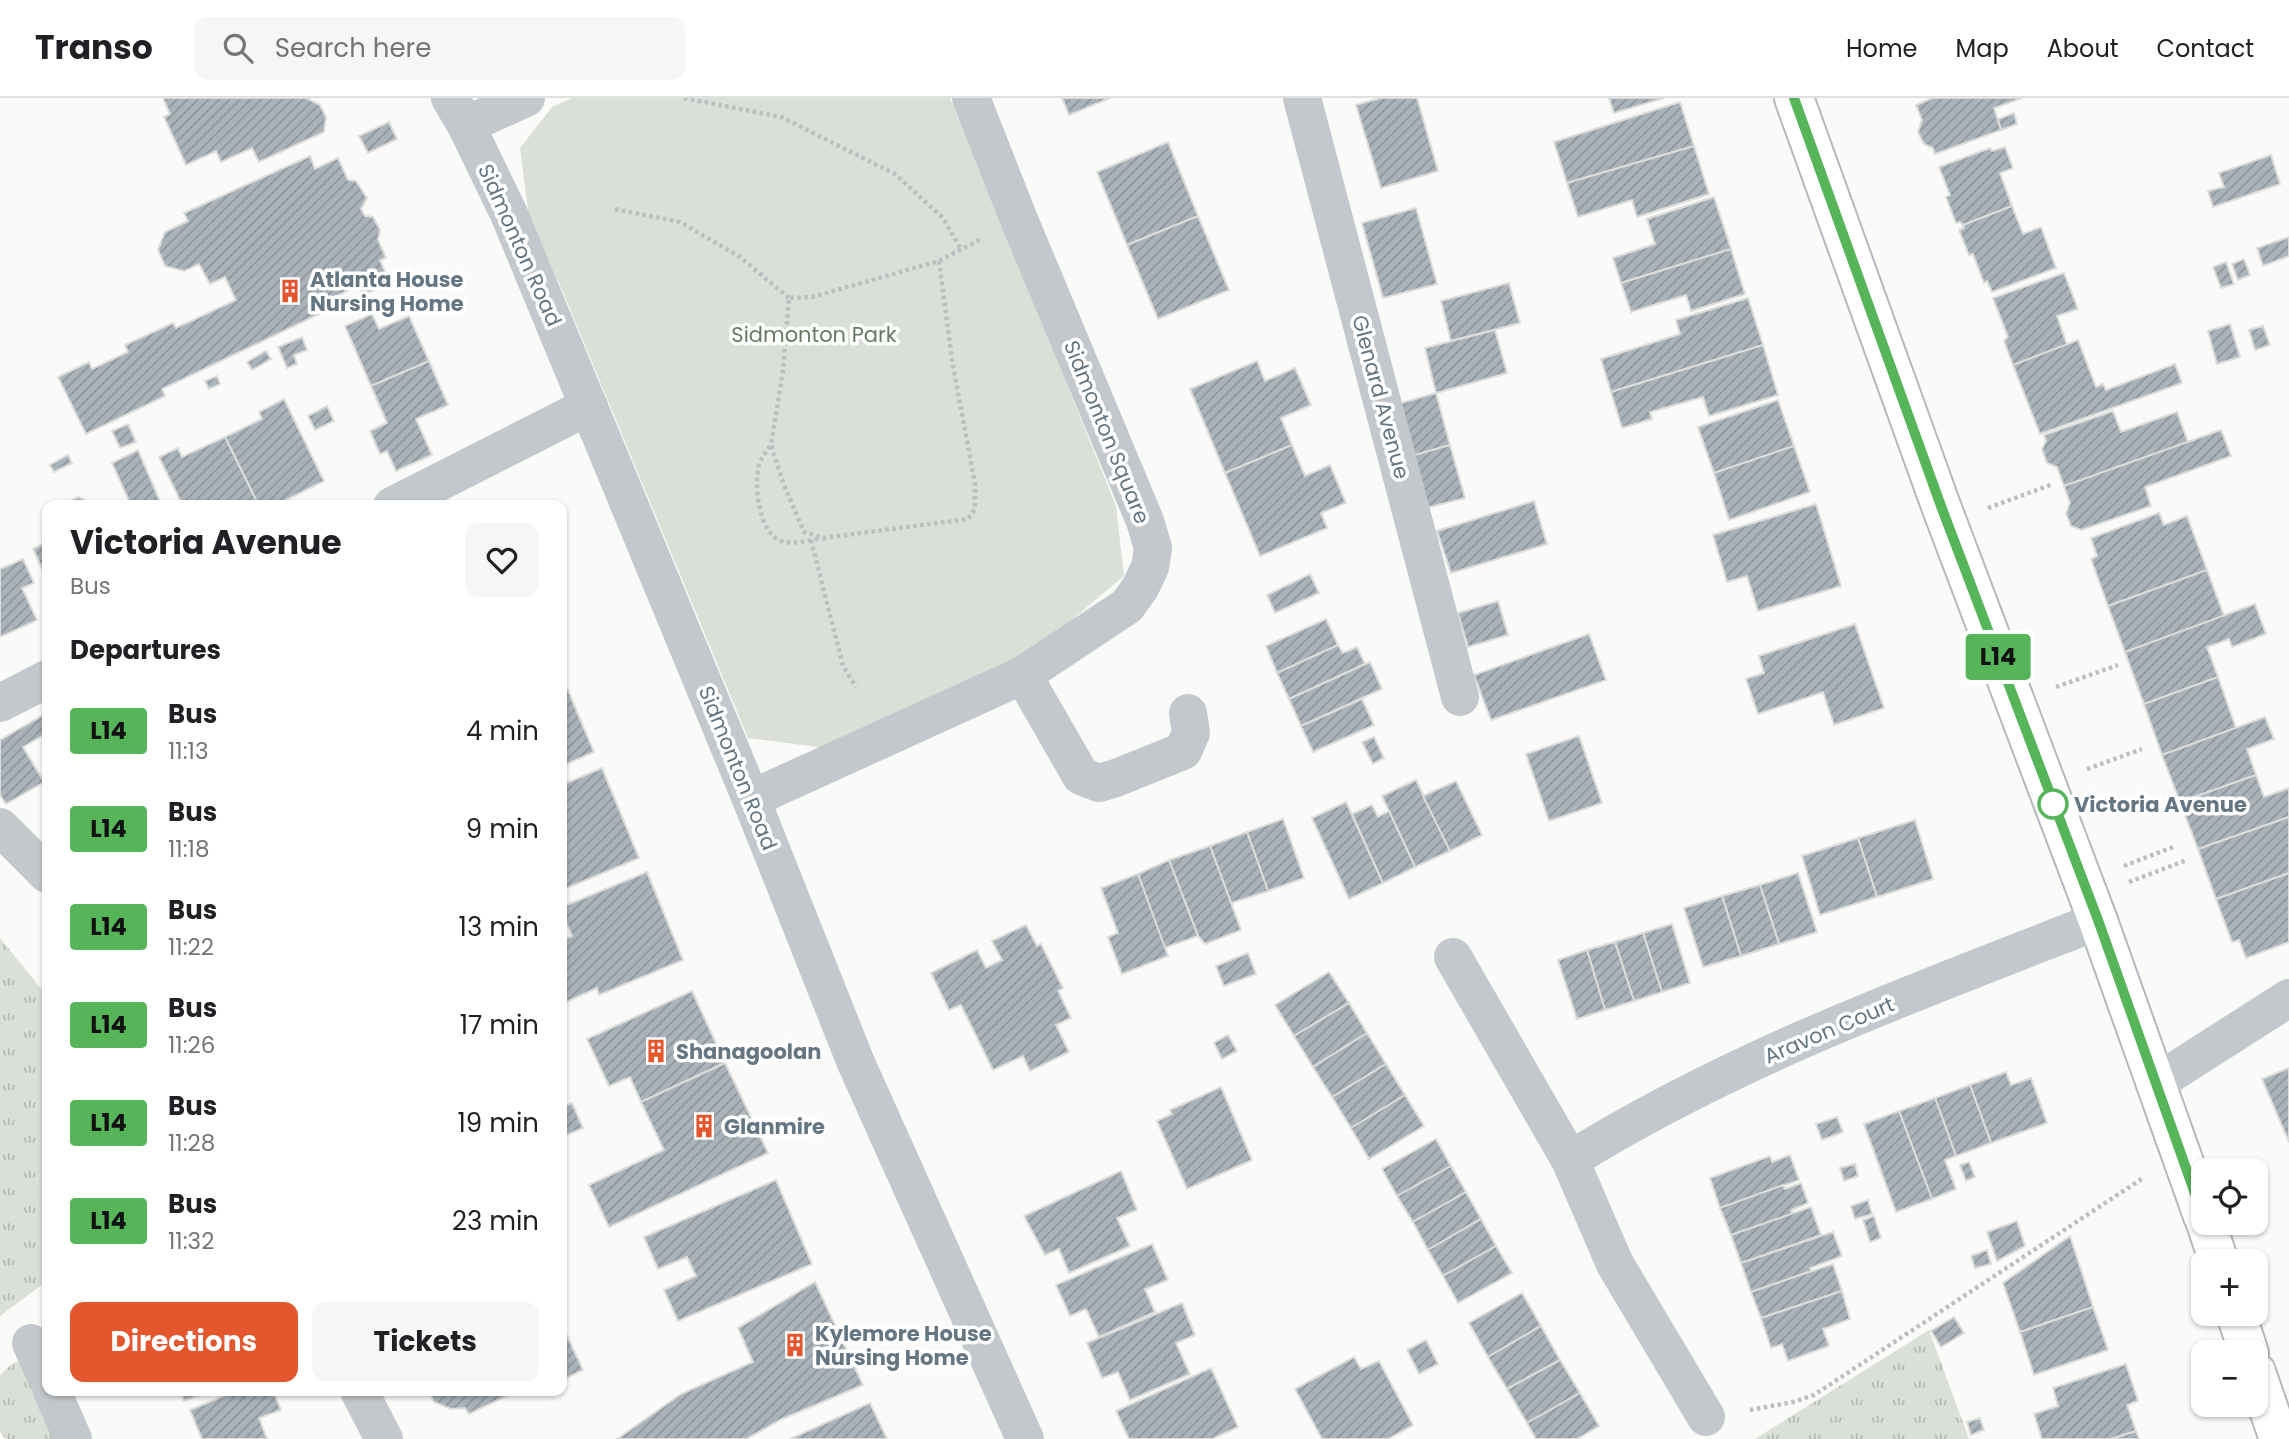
<!DOCTYPE html>
<html lang="en">
<head>
<meta charset="utf-8">
<style>
  body { margin:0; font-family:Poppins,sans-serif; background:#f6f6f6; color:#202124; height:100vh; display:flex; flex-direction:column; font-size:26px; white-space:nowrap }
  * { box-sizing:border-box; margin:0 }
  p { font-size:23px; color:#757577 }
  .icon { flex:none; width:38px; height:38px; fill:none; stroke:currentColor; stroke-width:2; stroke-linecap:round; stroke-linejoin:round }
  .map { position:relative; flex:1; overflow:hidden }
  .side { position:absolute; left:42px; top:402px; width:525px; height:896px; display:flex; flex-direction:column; background:#fff; border-radius:14px; box-shadow:0 2px 5px #0004 }
  .side>* { flex:none }
  .badge { padding:0 14px; border-radius:5px; font-size:24px; line-height:46px }
  .fabs { position:absolute; left:2191px; top:1060px; display:grid; gap:14px }
  .fabs a { display:grid; place-items:center; width:77px; height:77px; border-radius:14px; background:#fff; box-shadow:0 2px 5px #0004; font-size:35px }
  .map>.badge { position:absolute; translate:-50% -50%; box-shadow:0 0 0 4px #fff }
  h2 { padding:0 28px; font-size:26px; line-height:63px }
  .round { display:grid; place-items:center; flex:none; width:74px; height:74px; border-radius:14px; background:#f6f6f6 }
  .overview { display:flex; align-items:center; justify-content:space-between; height:119px; padding:0 28px }
  h1 { font-size:33px; font-weight:700; line-height:52px }
  .button { display:flex; gap:14px; margin-top:auto; padding:14px 28px }
  .button a { flex:1; height:80px; border-radius:14px; background:#e4572e; color:#fff; font-size:28px; font-weight:700; line-height:80px; text-align:center }
  .button a+a { background:#f6f6f6; color:#202124 }
  ul { padding:0; list-style:none }
  li { display:flex; align-items:center; gap:21px; height:98px; padding:0 28px }
  li div { flex:1 }
  li b { display:block; font-size:26px }
  li em { font-style:normal }
  li .badge { min-width:77px; font-weight:700; text-align:center }
  header { display:flex; align-items:center; gap:42px; box-sizing:border-box; height:98px; padding:0 35px; background:#fff; border-bottom:2px solid #e0e0e0 }
  header strong { font-size:33px }
  nav { display:flex; gap:38px; margin-inline-start:auto; font-size:24px }
  .search { width:490px; height:63px; background:#f6f6f6; display:flex; align-items:center; gap:18px; box-sizing:border-box; padding:0 24px; border-radius:14px; color:#757577; font-size:26px }
  .map>svg:first-child { display:block }
</style>
</head>
<body>
<header>
<strong>Transo</strong>
<div class="search"><svg class="icon" aria-label="search" viewBox="0 0 24 24"><circle cx="10" cy="10" r="6"/><path d="M15 15l6 6"/></svg>Search here</div>
<nav><a>Home</a><a>Map</a><a>About</a><a>Contact</a></nav>
</header>
<div class="map">
<svg width="2289" height="1341" viewBox="0 0 2289 1341">
  <defs>
    <pattern id="grass-tufts" width="24" height="20" patternUnits="userSpaceOnUse" patternTransform="scale(1.75)"><rect width="24" height="20" fill="#dadfd7"/><path d="M3 7l-1-3M5 7V3M7 7l1-3M15 17l-1-3M17 17v-4M19 17l1-3" fill="none" stroke="#b4b9b4"/></pattern>
    <pattern id="building-hatch" width="6" height="6" patternUnits="userSpaceOnUse" patternTransform="scale(1.75)"><rect width="6" height="6" fill="#aab3b9"/><path d="M-1 1l2-2M0 6l6-6M5 7l2-2" fill="none" stroke="#8e969c"/></pattern>
  </defs>
  <rect width="100%" height="100%" fill="#fafaf8"/>
  <g fill="url(#grass-tufts)">
    <polygon points="0,840 47,898 47,1183 0,1218"/>
    <polygon points="1929,1232 1969,1341 1755,1341"/>
    <polygon points="19,1263 26,1267 56,1341 6,1341 0,1334 0,1277 12,1266"/>
  </g>
  <polygon fill="#dadfd7" points="572,0 950,0 1004,129 1116,408 1124,478 1025,561 825,650 748,640 562,192 529,120 520,50 552,9"/>
  <g fill="url(#building-hatch)" stroke="#dcdcda" stroke-width="2">
    <polygon points="163,0 310,0 308,1 320,7 326,19 324,34 259,64 252,50 221,64 216,53 186,67 164,19 170,16"/>
    <polygon points="1062,0 1110,0 1069,17"/>
    <polygon points="1381,0 1417,0 1438,73 1381,90 1356,7"/>
    <polygon points="1609,0 1664,0 1614,15"/>
    <polygon points="1933,0 2022,0 1994,10 2001,32 1935,56 1933,50 1924,46 1918,34 1922,22 1916,7"/>
    <polygon points="1680,4 1694,48 1567,85 1554,44"/>
    <polygon points="2014,15 2017,26 2001,32 1998,21"/>
    <polygon points="389,24 397,41 368,55 359,38"/>
    <polygon points="1168,44 1198,118 1127,147 1097,74"/>
    <polygon points="1694,48 1709,96 1637,119 1632,102 1578,119 1567,85"/>
    <polygon points="2005,49 2013,70 2000,75 2012,108 1963,127 1960,124 1956,125 1946,99 1950,97 1939,69 1990,50 1992,53"/>
    <polygon points="2271,57 2280,86 2213,109 2208,93 2224,89 2219,75"/>
    <polygon points="310,58 315,71 338,60 348,82 356,83 367,100 361,111 365,118 373,119 380,132 378,142 386,160 380,162 390,185 363,197 358,188 317,207 321,215 162,291 165,298 86,336 58,279 89,264 92,271 128,254 125,247 173,225 176,230 236,202 225,179 210,186 199,166 184,173 165,168 158,152 165,134 188,123 184,115"/>
    <polygon points="1714,99 1731,151 1621,185 1613,160 1655,146 1647,121"/>
    <polygon points="2012,108 2023,136 2041,129 2056,170 1992,194 1987,183 1984,185 1973,156 1969,157 1959,132 1964,130 1963,127"/>
    <polygon points="1416,110 1437,186 1383,200 1362,125"/>
    <polygon points="1198,118 1229,192 1158,221 1127,147"/>
    <polygon points="2289,139 2289,158 2263,168 2257,150"/>
    <polygon points="1731,151 1745,196 1691,213 1686,197 1631,214 1621,185"/>
    <polygon points="2244,161 2250,177 2238,182 2232,166"/>
    <polygon points="2226,164 2234,186 2221,190 2213,169"/>
    <polygon points="2064,175 2078,211 2057,218 2067,247 2013,267 2004,243 2008,239 1993,200"/>
    <polygon points="1509,185 1520,225 1451,243 1441,203"/>
    <polygon points="1748,200 1763,247 1611,294 1601,261 1680,236 1676,222"/>
    <polygon points="372,216 379,231 409,218 429,263 371,288 345,228"/>
    <polygon points="2230,226 2240,259 2217,266 2208,233"/>
    <polygon points="2263,228 2270,247 2255,252 2249,232"/>
    <polygon points="1495,232 1507,275 1436,295 1425,250"/>
    <polygon points="302,239 307,252 294,257 297,266 287,270 278,249"/>
    <polygon points="2078,242 2096,289 2103,286 2106,292 2175,266 2182,285 2040,336 2013,267"/>
    <polygon points="1763,247 1778,297 1709,318 1703,299 1650,314 1652,321 1622,330 1611,294"/>
    <polygon points="266,253 271,261 252,272 247,264"/>
    <polygon points="429,263 448,307 416,321 432,357 396,373 387,353 380,356 370,333 387,325 371,288"/>
    <polygon points="1257,263 1265,283 1295,270 1311,307 1281,320 1292,347 1225,375 1190,291"/>
    <polygon points="217,278 220,286 209,291 205,283"/>
    <polygon points="1436,295 1450,347 1408,359 1394,307"/>
    <polygon points="284,301 324,383 274,408 259,408 225,339 262,321 259,314"/>
    <polygon points="1778,302 1794,348 1714,375 1698,329"/>
    <polygon points="327,308 334,323 315,332 308,318"/>
    <polygon points="2113,313 2121,334 2177,314 2188,344 2064,388 2057,369 2047,365 2042,351 2046,343 2044,337"/>
    <polygon points="128,326 136,344 120,350 112,333"/>
    <polygon points="2221,332 2231,358 2145,389 2151,408 2081,432 2071,428 2066,415 2070,405 2064,388"/>
    <polygon points="225,339 259,408 183,408 159,359 178,350 182,359"/>
    <polygon points="1292,347 1305,378 1330,367 1346,405 1321,415 1327,430 1260,458 1225,375"/>
    <polygon points="1450,347 1465,400 1422,411 1408,359"/>
    <polygon points="1794,348 1810,394 1729,422 1714,375"/>
    <polygon points="138,352 162,408 125,408 130,405 112,365"/>
    <polygon points="68,357 72,365 54,374 50,367"/>
    <polygon points="78,399 89,404 91,408 67,408 68,404"/>
    <polygon points="1534,403 1547,446 1451,475 1437,433"/>
    <polygon points="1816,406 1841,488 1758,513 1747,478 1727,484 1713,437"/>
    <polygon points="2159,415 2164,427 2187,418 2207,472 2108,508 2091,461 2097,458 2091,440"/>
    <polygon points="47,444 47,479 46,479 33,451"/>
    <polygon points="23,461 34,485 22,490 37,522 0,539 0,471"/>
    <polygon points="2207,472 2224,518 2125,554 2108,508"/>
    <polygon points="1310,476 1319,495 1275,515 1267,497"/>
    <polygon points="1498,503 1508,537 1468,549 1458,515"/>
    <polygon points="2255,506 2266,536 2232,549 2229,541 2207,549 2218,579 2144,606 2125,554"/>
    <polygon points="1326,521 1338,547 1277,575 1266,548"/>
    <polygon points="1855,526 1884,610 1834,627 1823,594 1758,616 1746,581 1764,575 1759,558"/>
    <polygon points="1589,536 1606,582 1491,622 1474,577"/>
    <polygon points="1338,547 1343,555 1357,549 1365,566 1289,601 1277,575"/>
    <polygon points="1370,564 1382,591 1301,628 1289,601"/>
    <polygon points="2218,579 2236,630 2162,657 2144,606"/>
    <polygon points="567,590 594,654 562,668 562,593"/>
    <polygon points="1362,601 1374,627 1313,654 1301,628"/>
    <polygon points="47,615 47,635 23,649 44,684 6,706 0,697 0,642"/>
    <polygon points="2265,619 2274,641 2247,651 2256,677 2180,704 2162,657"/>
    <polygon points="1579,638 1602,705 1549,723 1526,656"/>
    <polygon points="1374,639 1384,660 1373,666 1362,644"/>
    <polygon points="602,670 639,760 562,792 562,687"/>
    <polygon points="2256,677 2264,699 2289,690 2289,719 2198,751 2180,704"/>
    <polygon points="1416,682 1450,753 1415,769 1382,698"/>
    <polygon points="1456,683 1482,737 1450,753 1423,698"/>
    <polygon points="1346,704 1383,785 1349,801 1312,720"/>
    <polygon points="1372,707 1378,719 1389,713 1415,769 1383,785 1352,716"/>
    <polygon points="2289,719 2289,775 2216,801 2198,751"/>
    <polygon points="1283,721 1304,780 1268,793 1247,734"/>
    <polygon points="1915,722 1933,781 1877,799 1858,740"/>
    <polygon points="1247,734 1268,793 1231,805 1210,748"/>
    <polygon points="1858,740 1877,799 1820,817 1802,758"/>
    <polygon points="1210,748 1241,832 1205,846 1198,838 1169,762"/>
    <polygon points="1169,762 1198,838 1164,850 1138,776"/>
    <polygon points="647,774 683,862 599,897 597,890 564,905 562,900 562,842 572,838 562,815 562,809"/>
    <polygon points="1798,775 1817,834 1779,846 1760,787"/>
    <polygon points="2289,775 2289,844 2246,860 2239,842 2232,844 2216,801"/>
    <polygon points="1138,776 1168,858 1122,876 1108,839 1118,835 1101,790"/>
    <polygon points="1760,787 1779,846 1741,858 1722,798"/>
    <polygon points="1722,798 1741,858 1703,869 1684,810"/>
    <polygon points="1672,826 1690,885 1662,894 1643,835"/>
    <polygon points="1026,827 1037,848 1041,846 1063,890 1058,893 1071,920 1056,927 1069,954 1030,973 1023,958 993,972 961,907 949,912 931,875 977,852 986,870 1002,862 992,843"/>
    <polygon points="1643,835 1662,894 1634,903 1615,844"/>
    <polygon points="1615,844 1634,903 1605,912 1587,852"/>
    <polygon points="1587,852 1605,912 1577,921 1558,862"/>
    <polygon points="1248,855 1256,876 1224,888 1216,868"/>
    <polygon points="1329,874 1349,905 1294,938 1275,907"/>
    <polygon points="692,893 725,965 641,1004 630,979 609,988 587,941"/>
    <polygon points="1349,905 1367,935 1313,969 1294,938"/>
    <polygon points="1367,935 1386,966 1332,999 1313,969"/>
    <polygon points="1228,937 1237,953 1222,961 1214,945"/>
    <polygon points="725,965 768,1055 609,1129 589,1087 664,1052 641,1004"/>
    <polygon points="1386,966 1405,997 1351,1030 1332,999"/>
    <polygon points="2289,970 2289,1044 2262,981"/>
    <polygon points="2006,974 2011,987 2031,980 2047,1025 1991,1045 1970,987"/>
    <polygon points="1970,987 1991,1045 1956,1058 1935,1000"/>
    <polygon points="1221,989 1252,1062 1187,1091 1157,1023 1172,1016 1170,1012"/>
    <polygon points="1405,997 1424,1028 1369,1061 1351,1030"/>
    <polygon points="1935,1000 1956,1058 1945,1062 1956,1091 1932,1101 1899,1013"/>
    <polygon points="572,1005 583,1030 562,1039 562,1009"/>
    <polygon points="1899,1013 1932,1101 1896,1114 1864,1026"/>
    <polygon points="1837,1019 1843,1034 1822,1042 1816,1026"/>
    <polygon points="1436,1041 1451,1068 1397,1098 1382,1071"/>
    <polygon points="1790,1057 1799,1082 1720,1110 1710,1080 1770,1058 1772,1064"/>
    <polygon points="1969,1064 1975,1079 1966,1083 1960,1067"/>
    <polygon points="1855,1066 1858,1078 1844,1083 1840,1070"/>
    <polygon points="1451,1068 1466,1094 1413,1124 1397,1098"/>
    <polygon points="1121,1073 1137,1112 1117,1120 1130,1148 1069,1175 1059,1151 1045,1157 1024,1118"/>
    <polygon points="776,1082 812,1166 678,1223 664,1192 696,1178 687,1159 658,1171 644,1139"/>
    <polygon points="1801,1085 1808,1105 1791,1112 1793,1116 1731,1137 1720,1110 1783,1087 1785,1091"/>
    <polygon points="1466,1094 1481,1121 1428,1152 1413,1124"/>
    <polygon points="1868,1102 1872,1116 1855,1121 1851,1108"/>
    <polygon points="1811,1109 1821,1137 1741,1165 1731,1137"/>
    <polygon points="1874,1118 1881,1140 1870,1144 1863,1122"/>
    <polygon points="1481,1121 1496,1148 1443,1178 1428,1152"/>
    <polygon points="2017,1123 2025,1148 1997,1163 1987,1134"/>
    <polygon points="1833,1134 1842,1158 1810,1170 1811,1173 1751,1194 1741,1165"/>
    <polygon points="2070,1138 2093,1209 2020,1234 2003,1185"/>
    <polygon points="1152,1146 1168,1182 1145,1191 1155,1214 1099,1239 1086,1211 1070,1218 1056,1187"/>
    <polygon points="1496,1148 1512,1175 1458,1205 1443,1178"/>
    <polygon points="1987,1152 1991,1166 1975,1170 1971,1158"/>
    <polygon points="1833,1166 1842,1193 1761,1220 1751,1194"/>
    <polygon points="815,1184 863,1287 782,1321 746,1341 617,1341 681,1296 753,1264 738,1230"/>
    <polygon points="1842,1193 1850,1221 1823,1231 1829,1248 1788,1263 1782,1246 1771,1250 1761,1220"/>
    <polygon points="1522,1195 1541,1228 1488,1259 1469,1225"/>
    <polygon points="1182,1205 1195,1237 1176,1245 1190,1276 1130,1302 1118,1274 1102,1280 1087,1245"/>
    <polygon points="2093,1209 2108,1252 2034,1277 2020,1234"/>
    <polygon points="1954,1219 1964,1235 1941,1249 1931,1233"/>
    <polygon points="562,1227 583,1272 562,1282"/>
    <polygon points="1541,1228 1560,1262 1507,1291 1488,1259"/>
    <polygon points="1426,1242 1438,1266 1419,1276 1407,1252"/>
    <polygon points="1354,1259 1361,1271 1379,1263 1413,1327 1388,1341 1322,1341 1295,1291"/>
    <polygon points="1560,1262 1580,1295 1527,1325 1507,1291"/>
    <polygon points="2126,1266 2138,1303 2127,1307 2136,1333 2111,1341 2042,1341 2034,1316 2058,1308 2053,1290"/>
    <polygon points="1211,1270 1238,1329 1212,1341 1129,1341 1116,1313"/>
    <polygon points="181,1293 210,1293 184,1303"/>
    <polygon points="236,1293 273,1293 281,1312 259,1320 267,1341 202,1341 190,1312"/>
    <polygon points="429,1293 517,1293 469,1316 465,1310 451,1311 434,1304"/>
    <polygon points="1580,1295 1599,1328 1577,1341 1536,1341 1527,1325"/>
    <polygon points="870,1305 887,1341 790,1341"/>
    <polygon points="1980,1320 1984,1332 1971,1337 1967,1324"/>
    <polygon points="2136,1333 2139,1341 2111,1341"/>
  </g>
  <g fill="none" stroke-linecap="round" stroke-linejoin="round">
    <g stroke="#b3babf" stroke-width="42">
      <g id="secondary">
        <polyline points="1794,0 1941,408 2098,823 2203,1118"/>
        <polyline points="2206,1125 2219,1164"/>
        <polyline points="2236,1216 2249,1255"/>
        <polyline points="2256,1274 2279,1341"/>
      </g>
    </g>
    <g stroke="#bbbfc2" stroke-width="4.5" stroke-dasharray="3.5 3.5" stroke-linecap="butt">
      <polyline points="684,0 781,19 895,76 943,120 961,151"/>
      <polyline points="615,111 680,124 740,159 789,200"/>
      <polyline points="939,163 952,262 975,386 975,411 968,421 823,440 804,434 784,387 771,347 783,272 789,200 812,199 939,163 981,141"/>
      <path d="M770 348C766 354 761 360 759 367 754 386 758 432 779 442 792 448 809 442 822 440"/>
      <polyline points="1988,410 2053,386"/>
      <polyline points="811,442 843,568 856,589"/>
      <polyline points="2056,589 2118,567"/>
      <polyline points="2087,671 2142,651"/>
      <polyline points="2124,768 2176,748"/>
      <polyline points="2129,784 2187,762"/>
      <polyline points="1750,1312 1793,1304 1814,1297 2143,1080"/>
    </g>
    <g stroke="#c3c8cc" stroke-width="38">
      <polyline points="1302,0 1460,599"/>
      <polyline points="466,27 526,0"/>
      <polyline points="392,408 589,308"/>
      <polyline points="1023,577 1081,678 1099,685 1116,680 1183,653 1191,635 1188,615"/>
      <polyline points="0,605 47,581"/>
      <polyline points="751,701 1023,577 1127,508 1140,490 1150,469 1153,450 1145,423 1020,124 971,0"/>
      <polyline points="0,729 47,776"/>
      <polyline points="1453,859 1570,1062 1615,1166 1706,1319"/>
      <path d="M1570 1062C1734 960 1918 893 2098 823"/>
      <polyline points="31,1245 47,1281"/>
      <polyline points="52,1293 73,1341"/>
      <polyline points="359,1293 384,1341"/>
    </g>
    <g stroke="#c3c8cc" stroke-width="38">
      <polyline points="450,0 466,27 509,116 751,701 856,965 1025,1341"/>
      <polyline points="2156,985 2289,900"/>
    </g>
    <use href="#secondary" stroke="#fff" stroke-width="38"/>
  </g>
  <g fill="none" stroke-linecap="round" stroke-linejoin="round">
    <g stroke="#fff" stroke-width="16">
      <polyline id="line" points="1794,0 1941,408 2098,822 2203,1118"/>
    </g>
    <use href="#line" stroke="#56b559" stroke-width="10"/>
  </g>
  <defs>
    <g id="building-bare" transform="scale(1.89)"><path d="M-4-6H4V6H1V3H-1V6H-4ZM-2.5-4.3h1.7v1.8h-1.7ZM.8-4.3h1.7v1.8H.8ZM-2.5-1h1.7V.8h-1.7ZM.8-1h1.7V.8H.8Z" fill="#e4572e" stroke="#fff" stroke-width="2.5" paint-order="stroke"/></g>
  </defs>
  <g fill-rule="evenodd">
    <use href="#building-bare" x="290" y="193"/>
    <use href="#building-bare" x="656" y="953"/>
    <use href="#building-bare" x="704" y="1028"/>
    <use href="#building-bare" x="795" y="1247"/>
  </g>
  <circle fill="#fff" stroke="#56b559" stroke-width="3.5" cx="2053" cy="706" r="14"/>
  <g text-anchor="middle" dominant-baseline="central" stroke-width="7" stroke-linejoin="round" paint-order="stroke">
    <g font-size="21" fill="#657683" stroke="#fff">
      <text transform="translate(520 147) rotate(66)">Sidmonton Road</text>
      <text transform="translate(1381 299) rotate(75)">Glenard Avenue</text>
      <text transform="translate(1107 334) rotate(68)">Sidmonton Square</text>
      <text transform="translate(738 670) rotate(68)">Sidmonton Road</text>
      <text transform="translate(1829 932) rotate(-23)">Aravon Court</text>
    </g>
    <g font-size="21" font-weight="bold" fill="#657683" stroke="#fff" text-anchor="start">
      <text x="310" y="181">Atlanta House<tspan x="310" dy="24">Nursing Home</tspan></text>
      <text x="676" y="953">Shanagoolan</text>
      <text x="724" y="1028">Glanmire</text>
      <text x="815" y="1235">Kylemore House<tspan x="815" dy="24">Nursing Home</tspan></text>
    </g>
    <g font-size="21" fill="#687a64" stroke="#fff">
      <text x="814" y="236">Sidmonton Park</text>
    </g>
    <g font-size="21" font-weight="bold" fill="#657683" stroke="#fff" text-anchor="start">
      <text x="2074" y="706">Victoria Avenue</text>
    </g>
  </g>
</svg>
<div class="fabs">
<a><svg class="icon" aria-label="locate" viewBox="0 0 24 24"><circle cx="12" cy="12" r="6"/><path d="M12 2v4M12 18v4M2 12h4M18 12h4"/></svg></a>
<a>+</a>
<a>−</a>
</div>
<b class="badge" style="left:1998px;top:559px;background:#56b559;color:#111">L14</b>
<section class="side">
<div class="overview"><div><h1>Victoria Avenue</h1><p>Bus</p></div><a class="round"><svg class="icon" aria-label="heart" viewBox="0 0 24 24"><path d="M12 20l-8-8c-3-5 5-10 8-4 3-6 11-1 8 4z"/></svg></a></div>
<h2>Departures</h2>
<ul>
<li><span class="badge" style="background:#56b559;color:#111">L14</span><div><b>Bus</b><p>11:13</p></div><em>4 min</em></li>
<li><span class="badge" style="background:#56b559;color:#111">L14</span><div><b>Bus</b><p>11:18</p></div><em>9 min</em></li>
<li><span class="badge" style="background:#56b559;color:#111">L14</span><div><b>Bus</b><p>11:22</p></div><em>13 min</em></li>
<li><span class="badge" style="background:#56b559;color:#111">L14</span><div><b>Bus</b><p>11:26</p></div><em>17 min</em></li>
<li><span class="badge" style="background:#56b559;color:#111">L14</span><div><b>Bus</b><p>11:28</p></div><em>19 min</em></li>
<li><span class="badge" style="background:#56b559;color:#111">L14</span><div><b>Bus</b><p>11:32</p></div><em>23 min</em></li>
</ul>
<div class="button"><a>Directions</a><a>Tickets</a></div>
</section>
</div>
</body>
</html>
